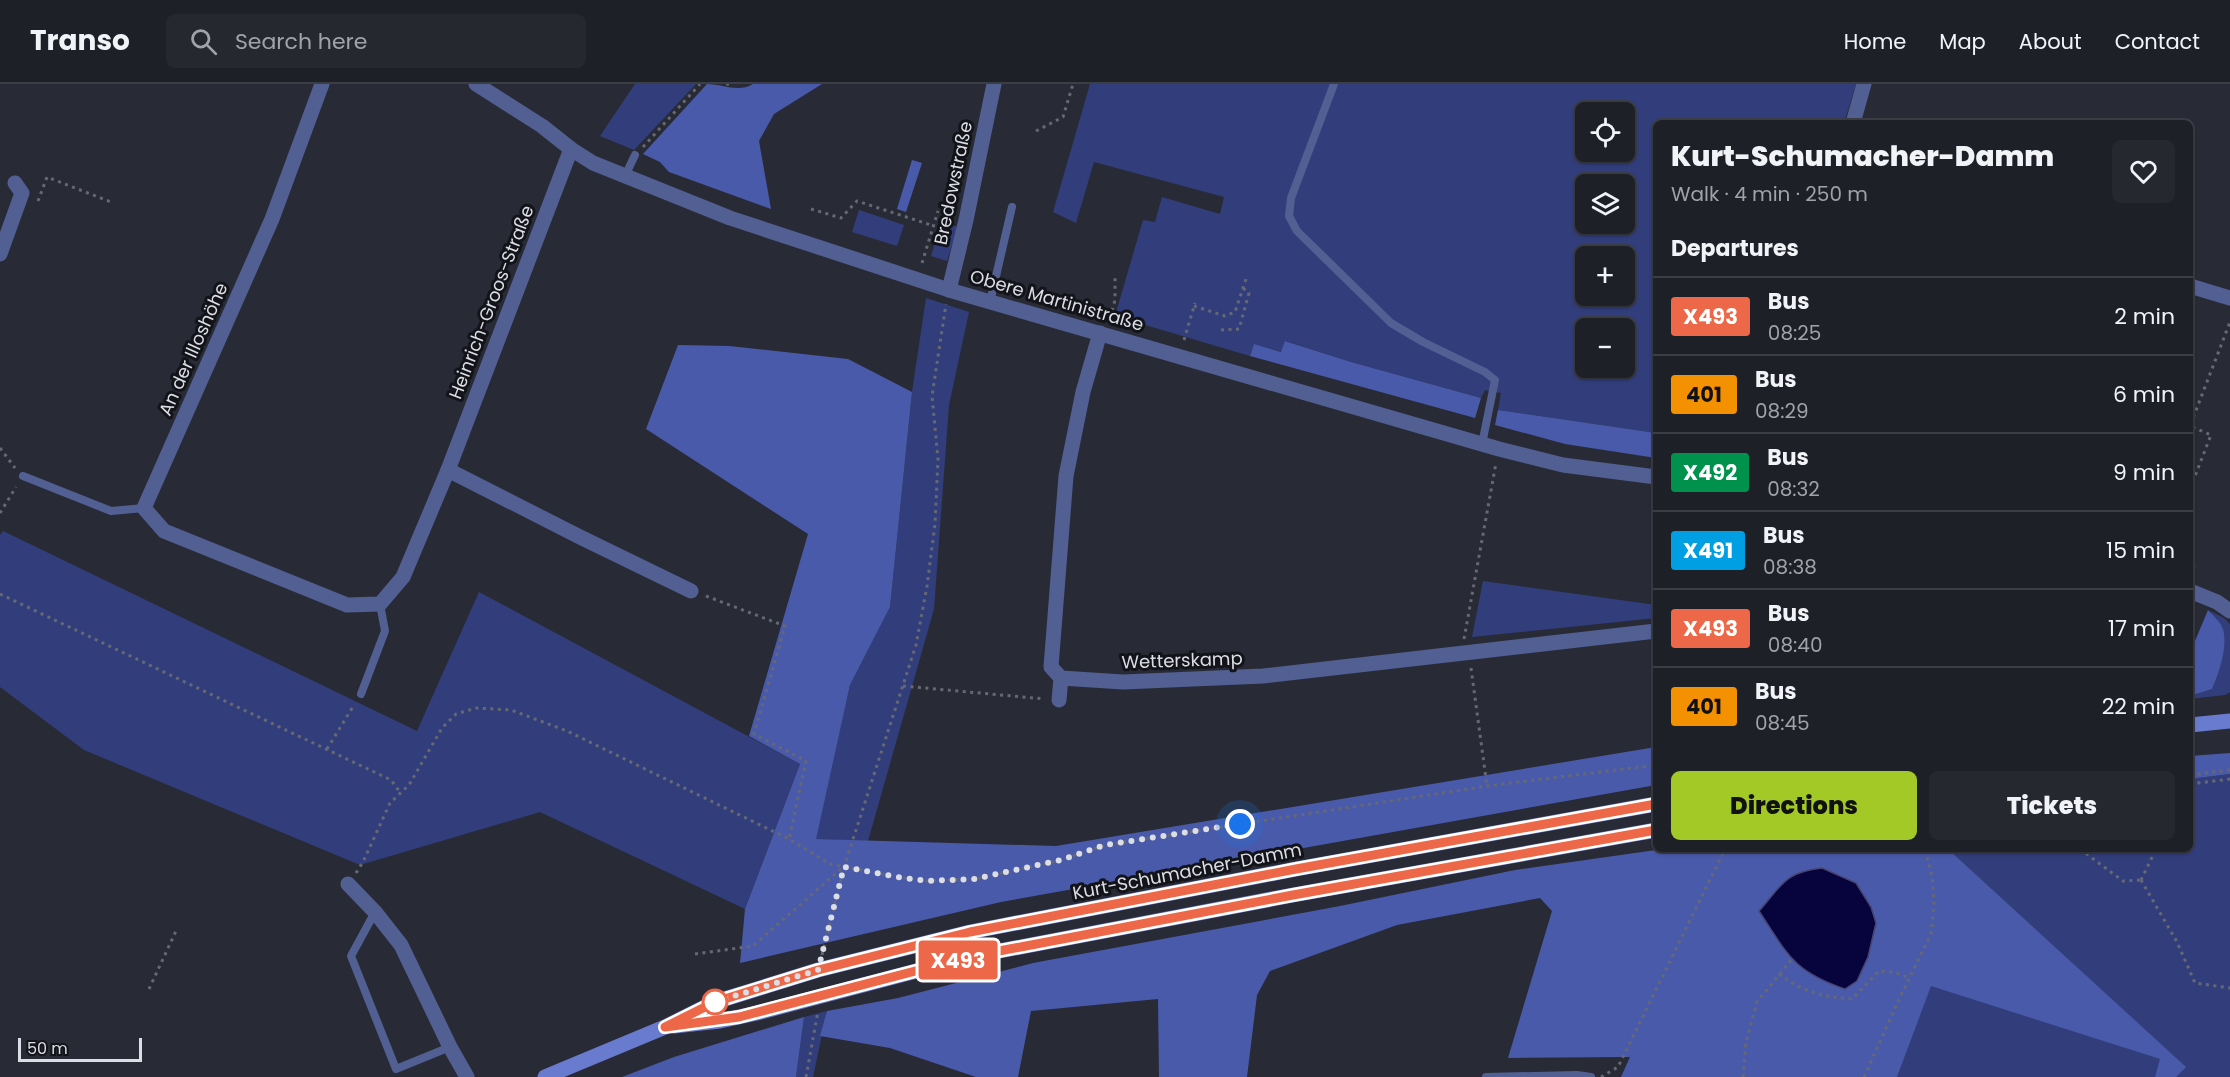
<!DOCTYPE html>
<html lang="en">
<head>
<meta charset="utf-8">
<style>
  body { margin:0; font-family:Poppins,sans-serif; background:#262830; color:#f1f3f6; height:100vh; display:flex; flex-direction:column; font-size:22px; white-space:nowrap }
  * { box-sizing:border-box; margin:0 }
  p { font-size:20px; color:#a1a3a8 }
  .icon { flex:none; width:33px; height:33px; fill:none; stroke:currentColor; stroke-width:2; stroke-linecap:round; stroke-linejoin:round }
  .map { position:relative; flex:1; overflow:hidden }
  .drawer { position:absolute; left:1653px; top:36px; width:540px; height:732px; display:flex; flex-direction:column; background:#1e2028; border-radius:9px; box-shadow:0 2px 4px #0004,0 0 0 2px #3c3e45 }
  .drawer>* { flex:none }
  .badge { padding:0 12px; border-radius:4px; font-size:21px; line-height:39px }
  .tools { position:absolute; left:1575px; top:18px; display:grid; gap:12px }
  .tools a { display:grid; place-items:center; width:60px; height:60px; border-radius:9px; background:#1e2028; box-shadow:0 2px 4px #0004,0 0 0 2px #3c3e45; font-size:30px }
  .scale { position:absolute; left:18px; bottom:15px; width:124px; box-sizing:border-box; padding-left:6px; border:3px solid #dcdee5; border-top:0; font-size:16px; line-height:21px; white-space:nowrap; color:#dcdee5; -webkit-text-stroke:4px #131419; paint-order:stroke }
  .you { position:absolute; width:30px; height:30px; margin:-15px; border:4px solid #fff; border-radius:50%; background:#1a73e8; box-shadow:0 0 0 9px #1a73e833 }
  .map>.badge { position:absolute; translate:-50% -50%; box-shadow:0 0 0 3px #fff }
  h2 { padding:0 18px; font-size:22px; line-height:54px }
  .round { display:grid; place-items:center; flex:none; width:63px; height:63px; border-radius:9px; background:#262830 }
  .overview { display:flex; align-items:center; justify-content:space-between; height:102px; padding:0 18px }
  h1 { font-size:28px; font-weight:800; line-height:45px }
  .cta { display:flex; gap:12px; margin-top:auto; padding:12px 18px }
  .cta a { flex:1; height:69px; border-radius:9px; background:#a3c926; color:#111; font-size:24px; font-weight:800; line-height:69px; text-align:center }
  .cta a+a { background:#262830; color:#f1f3f6 }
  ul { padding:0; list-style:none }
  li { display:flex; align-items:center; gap:18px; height:78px; padding:0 18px; border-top:2px solid #3c3e45 }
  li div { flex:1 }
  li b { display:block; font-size:22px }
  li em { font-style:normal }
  li .badge { min-width:66px; font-weight:700; text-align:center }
  header { display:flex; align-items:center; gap:36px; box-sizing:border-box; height:84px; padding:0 30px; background:#1e2028; border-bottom:2px solid #3c3e45 }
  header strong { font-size:28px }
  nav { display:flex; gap:33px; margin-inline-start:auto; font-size:21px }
  .search { width:420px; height:54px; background:#262830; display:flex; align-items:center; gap:15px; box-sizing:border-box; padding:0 21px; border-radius:9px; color:#a1a3a8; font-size:22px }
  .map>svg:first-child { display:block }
</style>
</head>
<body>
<header>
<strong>Transo</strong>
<div class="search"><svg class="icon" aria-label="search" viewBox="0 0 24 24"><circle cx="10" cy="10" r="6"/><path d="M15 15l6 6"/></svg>Search here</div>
<nav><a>Home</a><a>Map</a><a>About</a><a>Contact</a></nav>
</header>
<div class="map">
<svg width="2230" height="993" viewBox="0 0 2230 993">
  <rect width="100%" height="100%" fill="#282b36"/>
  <g fill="#323e7b" fill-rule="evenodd">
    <polygon points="635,0 696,0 634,66 600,52"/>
    <path d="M1090 0H1856L1844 39H1656V349L1498 326 1501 309 1485 306 1481 314 1351 278 1286 257 1282 268 1254 260 1250 272 1115 232 1143 136 1155 138 1162 113 1220 130 1224 113 1094 78 1076 139 1053 128ZM1586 28H1624V68H1586ZM1586 100H1624V140H1586ZM1586 172H1624V212H1586ZM1586 244H1624V284H1586Z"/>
    <polygon points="859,126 904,141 897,162 852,148"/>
    <polygon points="942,137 958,143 947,177 931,172"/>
    <polygon points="926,214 969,228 949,321 934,525 868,757 815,755 850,601 890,523 912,308"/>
    <polygon points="3,447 417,647 479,508 800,680 745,825 540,728 360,781 84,666 0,603 0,451"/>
    <polygon points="1483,497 1656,521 1656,534 1472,553"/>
    <polygon points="2208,526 2224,534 2230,540 2230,608 2225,611 2190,615 2190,612 2212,605 2223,544"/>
    <polygon points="2230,690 2230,993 2176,993 2185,983 1948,765 2190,765 2190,695"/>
    <polygon points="1930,901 2161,975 2155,993 1897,993"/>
    <polygon points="827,927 813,993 796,993 804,933"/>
  </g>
  <g fill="#4a5aaa">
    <path d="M707 0C723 0 738 9 753 0H822L774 30 759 57 771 125 669 88 660 78 643 70Z"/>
    <polygon points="912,76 922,79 906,128 897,125"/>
    <polygon points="1285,257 1351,278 1481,314 1475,334 1250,272 1254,260 1281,268"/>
    <polygon points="678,261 729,262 848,275 912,308 890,523 850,601 816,755 1056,762 1656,663 1656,701 1001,818 740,879 745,825 800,680 749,652 808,450 646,345"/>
    <polygon points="1498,326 1656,349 1656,374 1565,360 1495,341"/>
    <path d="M2208 526C2212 531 2221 538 2223 545 2228 564 2219 588 2212 605L2190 612V569Z"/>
    <polygon points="2230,669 2230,690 2190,695 2190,672"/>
    <polygon points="1663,765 1948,765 2186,983 2176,993 2155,993 2160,975 1931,902 1897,993 1621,993 1630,973 1508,974 1552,827 1540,814 1397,841 1270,887 1257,911 1247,993 1159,993 1158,915 1031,927 1018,993 976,993 890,964 820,952 827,927 898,914 1033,879 1340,822 1515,786"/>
    <polygon points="804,933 796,993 622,993 674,973"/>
  </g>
  <path fill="#07033d" stroke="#47456f" stroke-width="1.5" d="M1822 784 1856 799 1871 823 1876 839 1868 873 1857 897 1845 905C1793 887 1788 871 1759 827 1782 801 1785 788 1822 784Z"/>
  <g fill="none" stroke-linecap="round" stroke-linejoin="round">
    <g stroke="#666973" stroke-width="3" stroke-dasharray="3 4.5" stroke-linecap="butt">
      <polyline points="726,0 730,0"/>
      <polyline points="1036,47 1063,33 1073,0"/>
      <polyline points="643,63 700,0"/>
      <polyline points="38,117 47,93 111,118"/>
      <polyline points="811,125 841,134 857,117 934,142"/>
      <polyline points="922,179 938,127"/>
      <polyline points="1194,222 1225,232 1235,228 1247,192"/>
      <polyline points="1110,234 1115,216 1115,194"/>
      <polyline points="1221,246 1239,245 1249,209 1243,204"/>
      <polyline points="1184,256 1195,219"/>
      <polyline points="0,364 15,384"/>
      <polyline points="2190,405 2211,351 2190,342 2230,238"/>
      <polyline points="0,429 16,403"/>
      <polyline points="2191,492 2194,482"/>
      <polyline points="0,510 391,696 400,708"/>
      <polyline points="706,512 785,542 754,650 806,677 789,755"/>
      <polyline points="1464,555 1496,379"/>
      <polyline points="1471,584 1487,702"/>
      <polyline points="903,602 1045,615"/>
      <polyline points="327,665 354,621"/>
      <polyline points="2190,691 2230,686"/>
      <polyline points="2190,700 2230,695"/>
      <polyline points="2080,765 2123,797 2141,796"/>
      <polyline points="356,789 363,778 390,719 409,701 442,644 456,630 476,624 511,626 567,647 789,755 830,780 897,793 927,797 974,795 1061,776 1105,761 1487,702 1656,681"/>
      <polyline points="2141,796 2177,858 2195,899 2230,904"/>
      <polyline points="2141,796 2156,765"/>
      <polyline points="695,870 753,862 842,784"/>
      <polyline points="822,871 844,783 916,561 927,502 935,440 938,375 932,312 946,220"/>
      <path d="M1779 890C1802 908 1824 913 1852 915L1879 887 1894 888 1909 894"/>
      <polyline points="149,905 176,847"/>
      <polyline points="806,993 818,927"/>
      <polyline points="1601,993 1618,983 1725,765"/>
      <polyline points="1743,993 1746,958 1757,918 1791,876"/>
      <polyline points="1864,993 1901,911 1931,850 1934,820 1932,792 1925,765"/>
    </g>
    <g stroke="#525f93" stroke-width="8">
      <polyline points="1334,0 1291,114 1289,132 1297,147 1391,239 1423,258 1485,288 1495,296 1482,360"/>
      <polyline points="625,92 635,71"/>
      <polyline points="990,218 1012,123"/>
      <polyline points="23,392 111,427 144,424"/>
      <polyline points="361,610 385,547 380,520"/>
      <polyline points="375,828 351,872 396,985 450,963"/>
      <polyline points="1486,993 1577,991 1591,993"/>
    </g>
    <g stroke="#525f93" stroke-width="15">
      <polyline points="322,0 272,135 144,424 164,447 347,521 380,520 403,493 448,386 571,65"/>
      <polyline points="476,0 542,42 571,65 593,79 730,134 949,206 1499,365 1563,381 1656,393"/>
      <polyline points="1853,39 1864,0"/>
      <polyline points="0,170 22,109 15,99"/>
      <polyline points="2190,202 2230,214"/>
      <polyline points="949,206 966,136 994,0"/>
      <polyline points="1100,249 1083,308 1066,392 1051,583 1061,594 1123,598 1263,592 1656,547"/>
      <polyline points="448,386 580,453 691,507"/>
      <polyline points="2190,507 2217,518 2230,527"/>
      <polyline points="1059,616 1061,594"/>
      <polyline points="348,800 375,828 401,861 450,963 467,993"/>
    </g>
    <g stroke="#687bce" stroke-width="15">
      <polyline points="2190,641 2230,637"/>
      <polyline points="674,942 720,937 757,929 973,872 1293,811 1656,746"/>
      <polyline points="545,993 665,943 715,918 818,886 970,848 1296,785 1656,720"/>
    </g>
  </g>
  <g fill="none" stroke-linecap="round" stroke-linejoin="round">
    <g stroke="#fff" stroke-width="14">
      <polyline id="line" points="1656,720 1296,785 970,848 818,886 715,918 665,943 739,933 973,872 1293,811 1656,746"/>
    </g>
    <use href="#line" stroke="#ed6849" stroke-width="9"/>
    <polyline stroke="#dcdee5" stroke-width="6" stroke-dasharray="0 10.8" points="715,918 818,886 844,783 897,793 927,797 974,795 1061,776 1105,761 1240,740"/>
  </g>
  <circle fill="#fff" stroke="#ed6849" stroke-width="3" cx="715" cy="918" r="12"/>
  <g text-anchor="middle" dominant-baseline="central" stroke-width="6" stroke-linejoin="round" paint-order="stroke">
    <g font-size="18" fill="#dcdee5" stroke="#131419">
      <text transform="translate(953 99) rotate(-78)">Bredowstraße</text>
      <text transform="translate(1057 216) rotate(16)">Obere Martinistraße</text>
      <text transform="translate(491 218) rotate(-69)">Heinrich-Groos-Straße</text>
      <text transform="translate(193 265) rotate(-66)">An der Illoshöhe</text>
      <text transform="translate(1182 576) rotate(-2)">Wetterskamp</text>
      <text transform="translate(1187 787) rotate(-11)">Kurt-Schumacher-Damm</text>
    </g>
  </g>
</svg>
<div class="tools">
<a><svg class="icon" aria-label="locate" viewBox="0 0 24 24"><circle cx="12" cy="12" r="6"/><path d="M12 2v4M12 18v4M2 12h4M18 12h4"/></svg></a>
<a><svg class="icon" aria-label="layers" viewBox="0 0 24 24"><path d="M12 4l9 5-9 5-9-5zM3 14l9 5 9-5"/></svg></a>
<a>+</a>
<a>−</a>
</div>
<div class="scale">50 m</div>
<div class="you" style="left:1240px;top:740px"></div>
<b class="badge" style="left:958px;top:876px;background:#ed6849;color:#fff">X493</b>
<section class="drawer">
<div class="overview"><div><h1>Kurt-Schumacher-Damm</h1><p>Walk · 4 min · 250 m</p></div><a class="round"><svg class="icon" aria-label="heart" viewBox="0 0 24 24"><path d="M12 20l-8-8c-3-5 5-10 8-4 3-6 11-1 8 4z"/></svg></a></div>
<h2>Departures</h2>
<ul>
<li><span class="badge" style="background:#ed6849;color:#fff">X493</span><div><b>Bus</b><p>08:25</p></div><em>2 min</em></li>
<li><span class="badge" style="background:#f39100;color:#111">401</span><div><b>Bus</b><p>08:29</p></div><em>6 min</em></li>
<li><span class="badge" style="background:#00924d;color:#fff">X492</span><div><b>Bus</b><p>08:32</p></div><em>9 min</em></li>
<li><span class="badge" style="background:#009ee3;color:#fff">X491</span><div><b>Bus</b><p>08:38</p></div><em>15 min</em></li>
<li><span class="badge" style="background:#ed6849;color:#fff">X493</span><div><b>Bus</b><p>08:40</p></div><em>17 min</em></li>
<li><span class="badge" style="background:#f39100;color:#111">401</span><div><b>Bus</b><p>08:45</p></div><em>22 min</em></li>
</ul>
<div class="cta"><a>Directions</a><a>Tickets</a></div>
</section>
</div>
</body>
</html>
